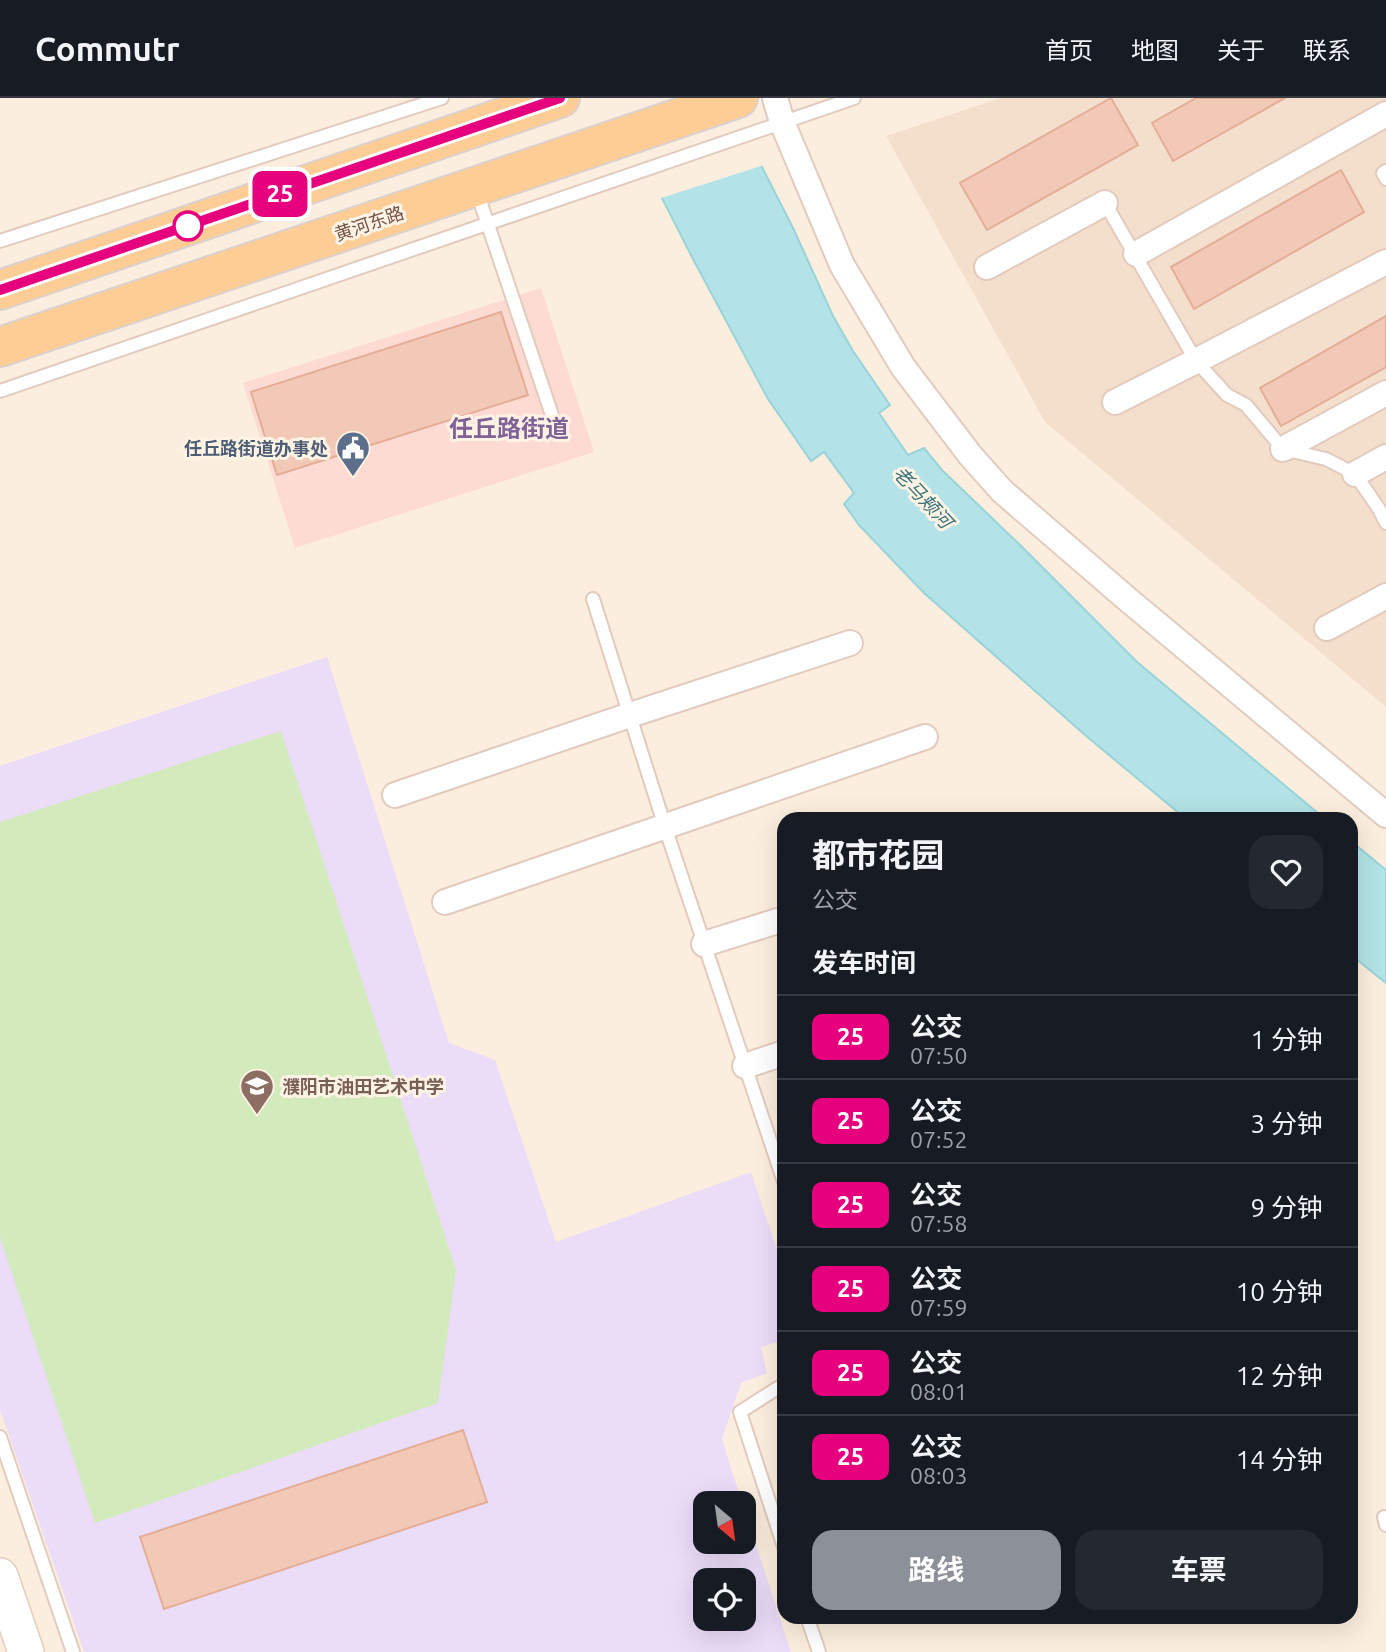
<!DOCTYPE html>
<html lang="zh">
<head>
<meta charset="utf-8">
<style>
  body { margin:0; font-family:Ubuntu,"Noto Sans SC",sans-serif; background:#242831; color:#f1f3f6; height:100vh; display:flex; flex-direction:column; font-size:26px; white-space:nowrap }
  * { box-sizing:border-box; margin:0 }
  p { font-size:23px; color:#9ea1a6 }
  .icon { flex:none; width:38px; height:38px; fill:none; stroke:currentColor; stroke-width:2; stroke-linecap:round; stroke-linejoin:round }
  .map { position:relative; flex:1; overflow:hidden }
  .side { position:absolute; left:777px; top:714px; width:581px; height:812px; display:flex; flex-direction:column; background:#171b24; border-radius:21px; box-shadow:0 7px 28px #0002 }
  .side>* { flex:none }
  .badge { padding:0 14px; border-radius:10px; font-size:24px; line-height:46px }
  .needle { width:46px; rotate:151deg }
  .buttons { position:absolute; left:693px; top:1393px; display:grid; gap:14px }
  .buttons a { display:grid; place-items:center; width:63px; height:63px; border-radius:14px; background:#171b24; box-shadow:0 7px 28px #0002; font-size:35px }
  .map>.badge { position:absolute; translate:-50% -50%; box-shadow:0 0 0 4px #fff }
  h2 { padding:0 35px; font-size:26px; line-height:63px }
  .round { display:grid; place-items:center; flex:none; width:74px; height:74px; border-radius:21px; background:#242831 }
  .overview { display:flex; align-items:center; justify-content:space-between; height:119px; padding:0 35px }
  h1 { font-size:33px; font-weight:700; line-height:52px }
  .button { display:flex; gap:14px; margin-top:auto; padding:14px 35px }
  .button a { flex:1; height:80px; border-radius:21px; background:#8c9099; color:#fff; font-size:28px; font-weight:700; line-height:80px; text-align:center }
  .button a+a { background:#242831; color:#f1f3f6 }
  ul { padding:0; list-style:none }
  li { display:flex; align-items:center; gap:21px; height:84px; padding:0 35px; border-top:2px solid #363941 }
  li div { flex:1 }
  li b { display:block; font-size:26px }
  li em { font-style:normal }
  li .badge { min-width:77px; font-weight:700; text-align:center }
  header { display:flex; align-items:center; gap:42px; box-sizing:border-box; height:98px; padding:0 35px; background:#171b24; border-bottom:2px solid #363941 }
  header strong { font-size:33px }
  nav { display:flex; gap:38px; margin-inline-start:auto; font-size:24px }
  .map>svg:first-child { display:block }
</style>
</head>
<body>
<header>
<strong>Commutr</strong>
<nav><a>首页</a><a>地图</a><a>关于</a><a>联系</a></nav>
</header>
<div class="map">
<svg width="1386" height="1554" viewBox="0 0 1386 1554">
  <rect width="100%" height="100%" fill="#fceede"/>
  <polygon fill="#f4dfcd" points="1001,0 1386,0 1386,609 1045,324 886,38"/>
  <polygon fill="#fddbd2" points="541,190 594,354 295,450 243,285"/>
  <path fill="#ebdcf8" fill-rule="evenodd" d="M327 559 449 945 495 962 556 1144 751 1074 784 1173V1242L761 1249 767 1275 741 1285 722 1341 742 1405H705V1444H744V1410L791 1554H84L0 1312V668ZM705 1482H744V1521H705Z"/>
  <polygon fill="#d3eabd" points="281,633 456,1172 438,1305 95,1425 0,1139 0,724"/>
  <g fill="#b3e3e6" stroke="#99d3d8" stroke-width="2">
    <polygon points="611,0 727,0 794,132 833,218 853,253 890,307 879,315 908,357 924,350 942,372 1019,446 1137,564 1325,721 1186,721 1085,637 924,495 859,427 844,406 854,395 824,354 811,363 768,301 694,163"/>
    <polygon points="1351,743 1386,772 1386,885 1351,857"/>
  </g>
  <polygon fill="#fceede" points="608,0 731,0 764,67 658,101"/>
  <g fill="#f2c9b6" stroke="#e5ad96" stroke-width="2">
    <polygon points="1111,0 1138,47 987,132 960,85"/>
    <polygon points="1196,0 1285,0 1173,63 1152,25"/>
    <polygon points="1341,72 1364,114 1194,211 1171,169"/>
    <polygon points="501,214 528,297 277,377 251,294"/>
    <polygon points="1386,218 1386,269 1281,328 1260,290"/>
    <polygon points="463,1332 487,1404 164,1511 140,1439"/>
  </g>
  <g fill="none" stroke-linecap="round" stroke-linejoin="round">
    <g stroke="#e2cbbe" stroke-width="16">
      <g id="lane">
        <polyline points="1386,73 1383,75 1386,81"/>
        <polyline points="476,91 556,329"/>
        <polyline points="1105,105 1196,263 1227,297 1246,307 1283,351 1326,361 1355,376 1379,411 1386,425"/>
        <polyline points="0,143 442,0"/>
        <polyline points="0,293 854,0"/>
        <polyline points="593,501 665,729 784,1084"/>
        <polyline points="784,1286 740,1314 784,1449"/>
        <polyline points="0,1339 73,1554"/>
        <polyline points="1384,1419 1386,1427"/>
        <polyline points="807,1519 819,1554"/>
      </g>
    </g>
    <g stroke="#e2cbbe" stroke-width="28">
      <g id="street">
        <polyline points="775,0 782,24 842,167 903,269 970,357 1002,393 1126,500 1386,717"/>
        <polyline points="1136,156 1386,16"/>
        <polyline points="987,169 1105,105"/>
        <polyline points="1115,304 1196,263 1386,164"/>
        <polyline points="1283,351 1386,295"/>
        <polyline points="1355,376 1386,359"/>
        <polyline points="1327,530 1386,498"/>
        <polyline points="395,697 630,617 850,545"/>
        <polyline points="445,804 925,639"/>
        <polyline points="704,846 784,821"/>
        <polyline points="745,968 784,955"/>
      </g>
    </g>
    <g stroke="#e7ccba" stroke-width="38">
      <polyline id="secondary" points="0,1478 26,1554"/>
    </g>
    <g stroke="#dbd2cf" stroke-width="42">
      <g id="primary">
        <polyline points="0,192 560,0"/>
        <polyline points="0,249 738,0"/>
      </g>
    </g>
    <use href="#lane" stroke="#fff" stroke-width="12"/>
    <use href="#street" stroke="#fff" stroke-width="24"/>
    <use href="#secondary" stroke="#fff" stroke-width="35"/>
    <use href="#primary" stroke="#fdcd95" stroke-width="38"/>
  </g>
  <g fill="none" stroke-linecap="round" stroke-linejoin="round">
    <g stroke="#fff" stroke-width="16">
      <polyline id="line" points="0,192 560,0"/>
    </g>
    <use href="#line" stroke="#e6007e" stroke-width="10"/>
  </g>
  <defs>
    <g id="civic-pin" transform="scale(1.75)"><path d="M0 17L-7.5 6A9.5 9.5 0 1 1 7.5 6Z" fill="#5c6f8a" stroke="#fff3e5"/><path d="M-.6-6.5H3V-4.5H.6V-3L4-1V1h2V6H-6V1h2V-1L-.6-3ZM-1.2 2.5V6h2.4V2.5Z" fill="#fff"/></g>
    <g id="school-pin" transform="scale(1.75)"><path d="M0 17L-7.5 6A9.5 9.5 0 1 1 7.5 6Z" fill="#8d6e63" stroke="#fff3e5"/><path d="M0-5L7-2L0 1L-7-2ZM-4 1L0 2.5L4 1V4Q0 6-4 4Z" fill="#fff"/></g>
  </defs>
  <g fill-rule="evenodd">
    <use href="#civic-pin" x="353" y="350"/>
    <use href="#school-pin" x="257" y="988"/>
  </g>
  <circle fill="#fff" stroke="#e6007e" stroke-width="3.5" cx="188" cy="128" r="14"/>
  <g text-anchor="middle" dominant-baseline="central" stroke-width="6" stroke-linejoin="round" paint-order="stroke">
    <g font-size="18" fill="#735246" stroke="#fff3e5">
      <text transform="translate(369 125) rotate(-19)">黄河东路</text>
    </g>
    <g font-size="18" font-weight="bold" fill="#4e5e75" stroke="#fff3e5" text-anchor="end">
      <text x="328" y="350">任丘路街道办事处</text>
    </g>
    <g font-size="18" font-weight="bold" fill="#785e54" stroke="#fff3e5" text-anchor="start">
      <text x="282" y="988">濮阳市油田艺术中学</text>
    </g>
    <g font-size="19" font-style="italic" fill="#3a7479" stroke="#fff3e5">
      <text transform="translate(923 399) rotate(47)">老马颊河</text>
    </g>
    <g font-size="24" font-weight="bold" fill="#806296" stroke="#fff3e5">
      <text x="509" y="330">任丘路街道</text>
    </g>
  </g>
</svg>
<div class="buttons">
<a><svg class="needle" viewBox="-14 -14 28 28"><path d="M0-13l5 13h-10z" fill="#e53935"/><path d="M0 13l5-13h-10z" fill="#9ea1a6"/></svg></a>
<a><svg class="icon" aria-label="locate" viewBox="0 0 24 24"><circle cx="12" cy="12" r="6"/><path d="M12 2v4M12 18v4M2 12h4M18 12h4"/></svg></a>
</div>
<b class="badge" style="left:280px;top:96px;background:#e6007e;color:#fff">25</b>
<section class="side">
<div class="overview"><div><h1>都市花园</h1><p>公交</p></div><a class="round"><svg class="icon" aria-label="heart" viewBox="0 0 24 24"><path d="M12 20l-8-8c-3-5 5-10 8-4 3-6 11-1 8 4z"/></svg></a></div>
<h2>发车时间</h2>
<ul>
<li><span class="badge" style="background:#e6007e;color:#fff">25</span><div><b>公交</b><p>07:50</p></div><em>1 分钟</em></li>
<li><span class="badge" style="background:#e6007e;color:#fff">25</span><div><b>公交</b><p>07:52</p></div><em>3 分钟</em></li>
<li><span class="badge" style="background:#e6007e;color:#fff">25</span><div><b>公交</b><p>07:58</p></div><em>9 分钟</em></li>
<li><span class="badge" style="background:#e6007e;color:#fff">25</span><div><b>公交</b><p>07:59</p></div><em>10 分钟</em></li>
<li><span class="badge" style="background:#e6007e;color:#fff">25</span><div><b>公交</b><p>08:01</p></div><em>12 分钟</em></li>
<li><span class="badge" style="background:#e6007e;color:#fff">25</span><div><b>公交</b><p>08:03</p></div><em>14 分钟</em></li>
</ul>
<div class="button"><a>路线</a><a>车票</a></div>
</section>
</div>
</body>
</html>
